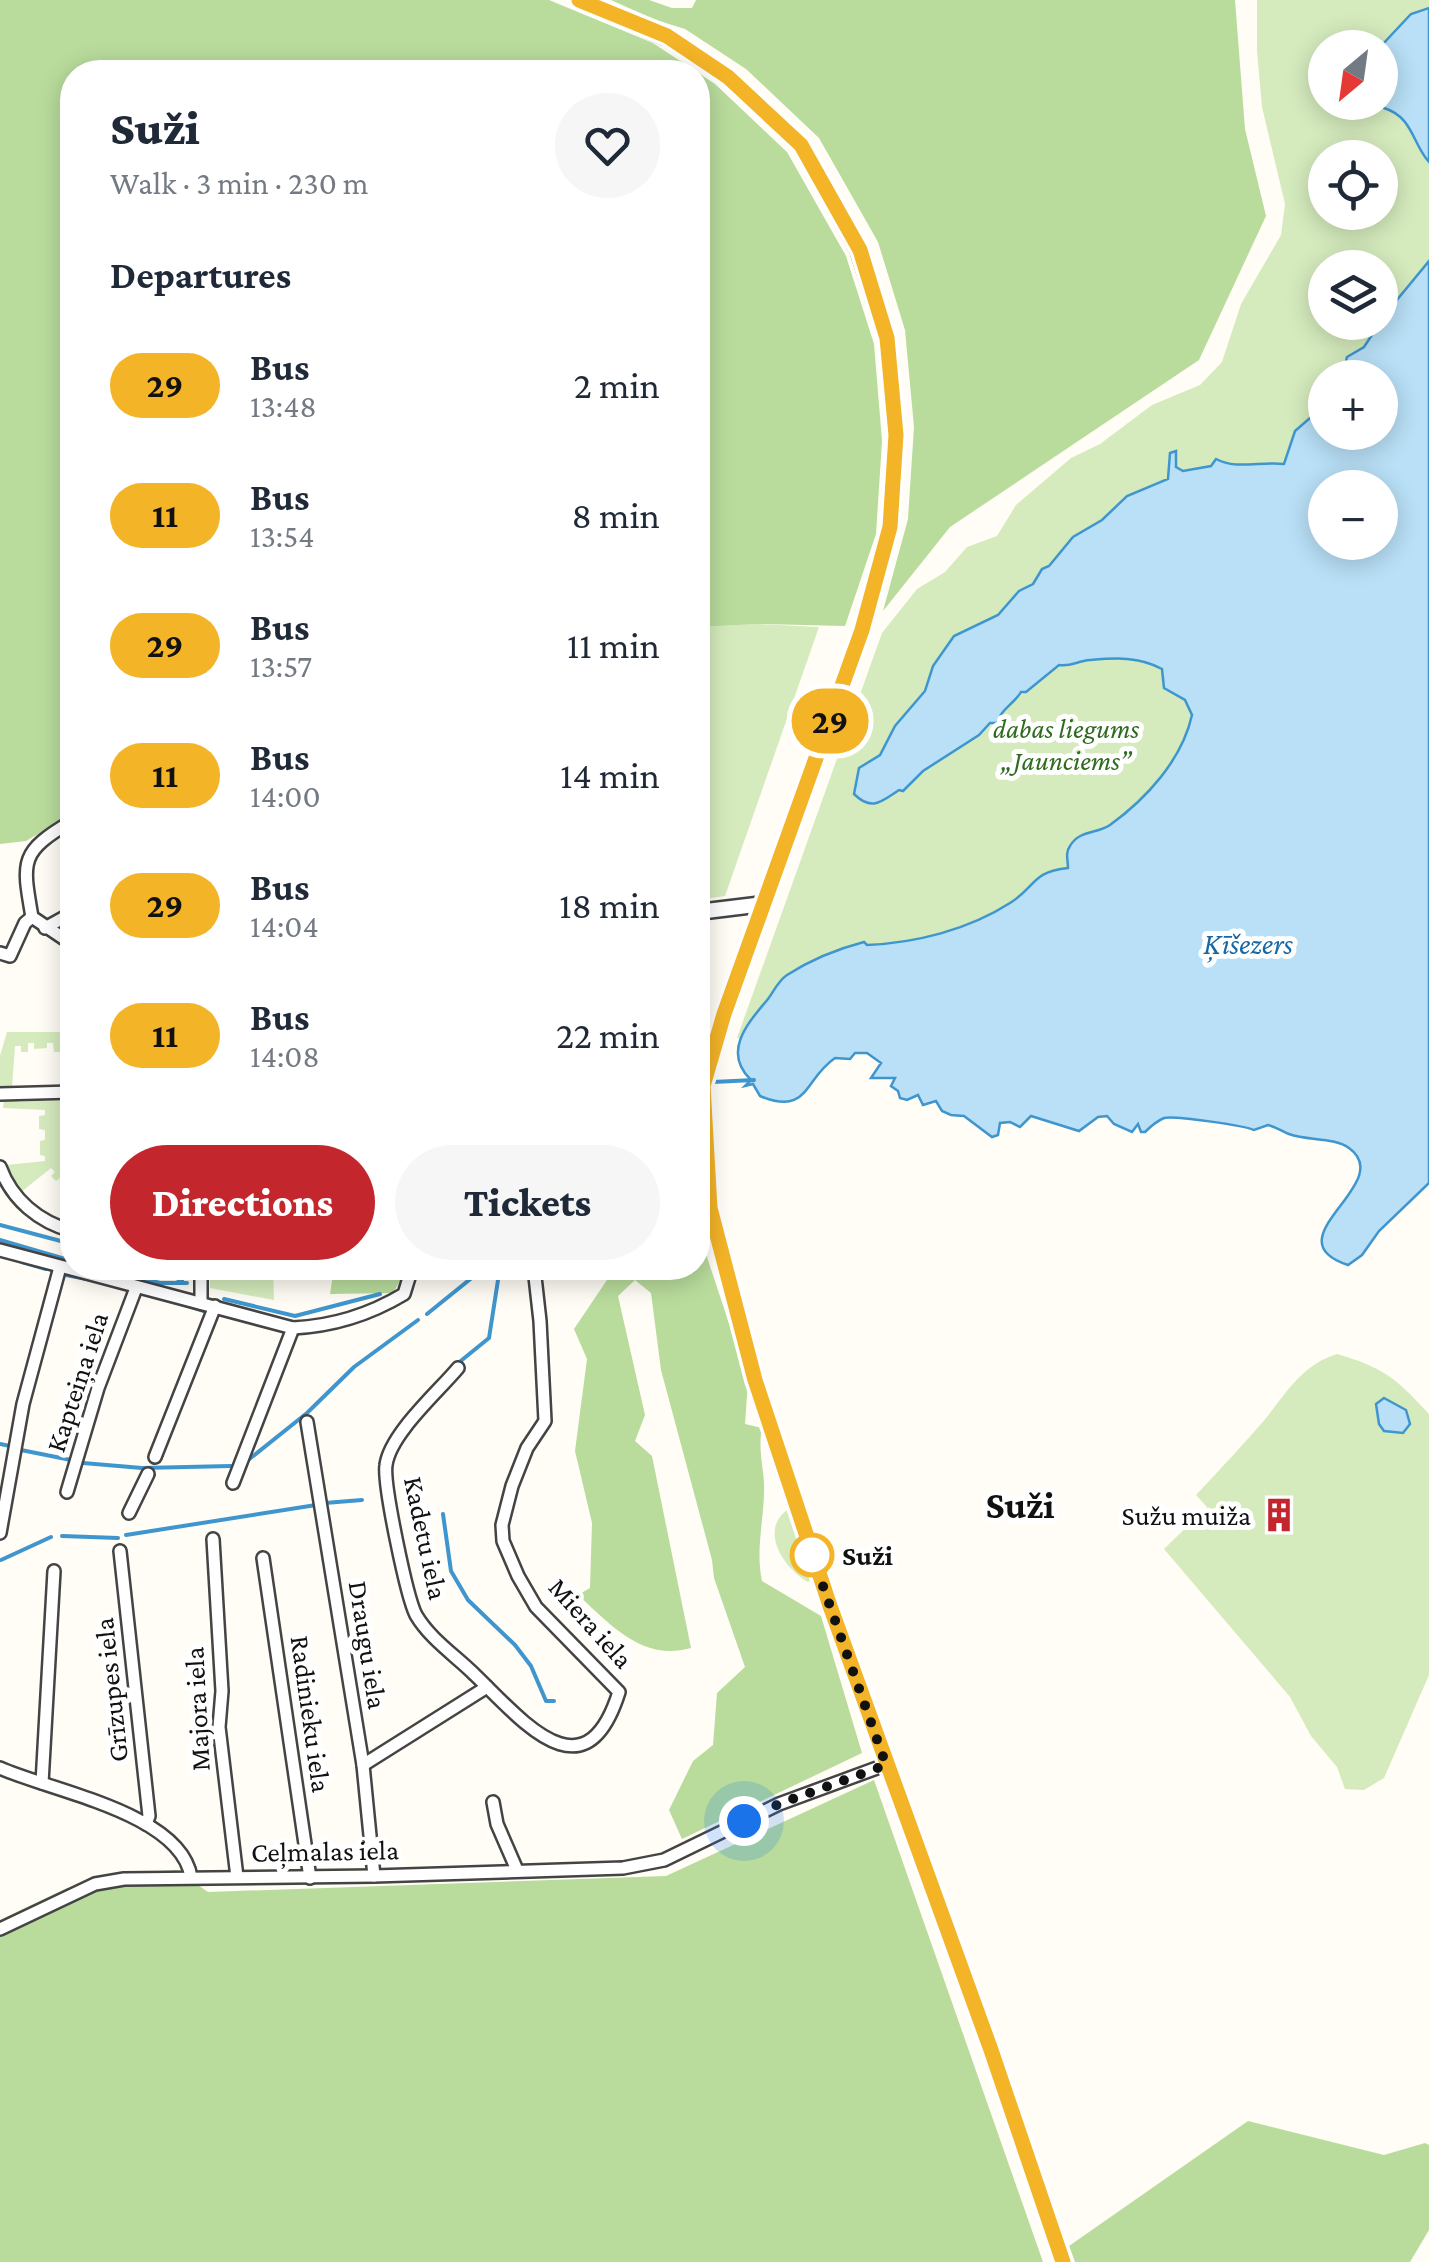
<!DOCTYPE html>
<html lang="en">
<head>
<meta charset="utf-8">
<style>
  body { margin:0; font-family:"Crimson Pro",serif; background:#f6f6f7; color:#1f2937; height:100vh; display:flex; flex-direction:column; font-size:38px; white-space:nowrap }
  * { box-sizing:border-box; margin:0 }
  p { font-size:32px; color:#747a83 }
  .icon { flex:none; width:55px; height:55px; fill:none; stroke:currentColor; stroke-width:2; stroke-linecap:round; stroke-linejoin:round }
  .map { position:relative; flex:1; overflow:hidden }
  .details { position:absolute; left:60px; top:60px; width:650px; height:1220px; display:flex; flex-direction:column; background:#fff; border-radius:40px; box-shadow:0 5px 25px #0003 }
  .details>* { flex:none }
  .badge { padding:0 20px; border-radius:32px; font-size:35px; line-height:65px }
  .needle { width:65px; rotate:209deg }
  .controls { position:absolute; left:1308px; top:30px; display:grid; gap:20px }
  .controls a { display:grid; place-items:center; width:90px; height:90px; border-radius:50%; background:#fff; box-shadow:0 5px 25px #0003; font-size:50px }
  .you { position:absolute; width:50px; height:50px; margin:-25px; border:8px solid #fff; border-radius:50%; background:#1a73e8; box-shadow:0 0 0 15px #1a73e833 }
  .map>.badge { position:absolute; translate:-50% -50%; box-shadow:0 0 0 5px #fff }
  h2 { padding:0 50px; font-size:38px; line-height:90px }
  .round { display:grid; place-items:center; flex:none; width:105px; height:105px; border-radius:52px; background:#f6f6f7 }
  .summary { display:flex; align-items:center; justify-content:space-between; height:170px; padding:0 50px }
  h1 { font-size:48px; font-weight:800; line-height:75px }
  .action { display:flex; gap:20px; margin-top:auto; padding:20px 50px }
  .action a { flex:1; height:115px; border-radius:60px; background:#c4262e; color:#fff; font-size:40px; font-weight:800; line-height:115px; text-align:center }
  .action a+a { background:#f6f6f7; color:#1f2937 }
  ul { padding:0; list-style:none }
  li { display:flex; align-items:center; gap:30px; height:130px; padding:0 50px }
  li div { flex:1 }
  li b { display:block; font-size:38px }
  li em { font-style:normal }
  li .badge { min-width:110px; font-weight:700; text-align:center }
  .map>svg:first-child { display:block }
</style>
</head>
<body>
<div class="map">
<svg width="1429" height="2262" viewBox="0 0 1429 2262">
  <rect width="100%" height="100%" fill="#fffdf5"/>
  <g fill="#d5ebbd" fill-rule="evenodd">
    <path d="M1257 0H1429V431L1325 488 1289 779 779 1042 737 1038 882 633 917 589 945 572 967 547 997 536 1016 505 1071 458 1100 444 1152 405 1200 385 1222 362 1241 304 1281 235 1285 204 1262 107 1257 51ZM1325 48H1380V102H1325ZM1325 158H1380V212H1325ZM1325 268H1380V322H1325ZM1325 378H1380V432H1325Z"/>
    <polygon points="759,624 819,627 725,896 698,900 698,627"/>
    <polygon points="7,1032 72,1032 72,1051 61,1046 61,1052 54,1052 53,1043 47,1043 47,1048 34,1049 34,1043 28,1043 28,1052 21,1052 21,1046 15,1046 12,1087 0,1087 0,1056"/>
    <polygon points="14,1098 19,1102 72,1099 72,1183 67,1188 62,1183 66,1178 63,1175 56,1181 51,1176 55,1172 51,1168 21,1192 6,1165 45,1161 45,1156 40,1155 40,1141 45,1140 45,1130 39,1129 39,1116 45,1115 45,1110 3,1108 4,1100"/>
    <polygon points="243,1268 273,1268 274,1300 210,1288 210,1278 249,1274 249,1268"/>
    <path d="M1337 1354C1383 1367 1397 1379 1429 1414V1675L1384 1778 1364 1790 1345 1789 1337 1767 1311 1736 1290 1697 1164 1549 1207 1507 1196 1495C1220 1469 1244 1444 1267 1417 1287 1391 1304 1364 1337 1354Z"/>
    <path d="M787 1510 812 1578 808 1582C784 1569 759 1531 787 1510Z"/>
  </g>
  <g fill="#b9dc9c">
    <polygon points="0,0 549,0 653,43 715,84 787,152 846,256 874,344 882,441 876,534 845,626 759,624 698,627 698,72 72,72 72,814 26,841 0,844"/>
    <polygon points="611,0 649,0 672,8 692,8 696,0 1235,0 1245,129 1266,216 1199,360 950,527 883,611 908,519 914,427 905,330 878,242 819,138 746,69 685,29 653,19"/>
    <path d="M698 1182 703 1198 707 1257 748 1381 745 1424 762 1428C758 1448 763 1464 764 1484 765 1517 755 1548 762 1581L821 1616 862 1753 682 1839 669 1810 693 1761 713 1745 717 1693 745 1667 714 1578 712 1560 661 1370 651 1293 635 1280 618 1296 645 1415 635 1441 652 1456 691 1648C643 1662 611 1625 578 1595L590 1588 592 1523 575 1451 587 1359 574 1329 615 1268H698Z"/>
    <polygon points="334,1268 407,1268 393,1293 330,1294"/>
    <polygon points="874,1780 1043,2262 0,2262 0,1920 67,1888 105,1876 176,1870 208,1892 666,1876"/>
    <polygon points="1248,2121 1384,2155 1425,2143 1429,2145 1429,2230 1410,2262 1075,2262 1069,2246"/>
  </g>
  <g fill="#b9e0f7" stroke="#3f96cf" stroke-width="2.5" fill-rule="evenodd">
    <path d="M1429 8V162C1412 143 1413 117 1384 108L1380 102 1390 67 1382 45 1411 14Z"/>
    <path d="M1429 261V1183L1379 1231 1362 1255 1348 1265C1269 1239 1398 1183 1349 1148 1333 1137 1308 1141 1289 1134 1282 1131 1276 1127 1268 1125L1254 1130C1246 1126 1173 1115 1164 1118 1157 1121 1150 1127 1145 1132H1141L1138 1124 1132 1132 1114 1124 1107 1116 1098 1117 1079 1131 1031 1116 1020 1127 1010 1122 1000 1123 998 1135 992 1137 964 1116 951 1115 942 1111 936 1101 923 1105 918 1095 907 1100 900 1098 898 1091 891 1086 895 1078H871L881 1063 867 1053H855L850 1059 835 1058C803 1080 809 1116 760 1096L753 1084 745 1086 751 1080C722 1052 747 1024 768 999 774 991 778 981 787 975 812 959 837 949 864 942L867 945C915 943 968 930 1010 903 1037 886 1031 872 1068 868 1068 860 1065 853 1070 846 1079 830 1097 834 1110 825 1146 799 1182 760 1192 715L1185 700 1164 688 1162 669C1139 656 1115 658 1090 660 1077 661 1071 667 1059 665L1026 692H1021C1015 703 1000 710 997 723H990L979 735 923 771 903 791 899 790C882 801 872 812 854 794L859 768 880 755 895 726 925 691 933 666 954 636 998 615 1019 591 1033 584 1042 569 1049 566 1073 537 1102 520 1127 496 1168 479 1170 453 1176 451V467L1183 471 1211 466 1216 459C1237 470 1260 461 1284 464L1295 431 1325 405V432H1380V378L1342 377 1347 357 1364 347 1387 312ZM1325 488H1380V542H1325Z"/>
    <polygon points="1384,1398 1406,1410 1410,1424 1403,1433 1384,1431 1379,1424 1376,1404"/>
  </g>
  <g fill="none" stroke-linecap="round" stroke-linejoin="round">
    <g stroke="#3f96cf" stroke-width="4">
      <polyline points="713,1082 754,1080"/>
      <polyline points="0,1225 72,1244"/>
      <polyline points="0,1240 72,1261"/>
      <polyline points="22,1262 46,1269"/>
      <polyline points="100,1268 160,1283 187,1283"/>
      <polyline points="156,1268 182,1281"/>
      <polyline points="66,1275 92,1280"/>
      <polyline points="224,1299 295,1316 380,1294"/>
      <polyline points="185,1305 204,1311"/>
      <polyline points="427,1314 484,1268"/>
      <polyline points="457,1364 489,1338 498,1280"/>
      <polyline points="0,1444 10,1446"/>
      <polyline points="21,1450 71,1460"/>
      <polyline points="247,1461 307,1413 354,1367 418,1320"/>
      <polyline points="83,1463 142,1468 231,1466"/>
      <polyline points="325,1503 362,1500"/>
      <polyline points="443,1514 451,1571 468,1600 515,1645 531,1666 546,1701 554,1701"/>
      <polyline points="126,1535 316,1505"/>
      <polyline points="62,1536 118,1538"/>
      <polyline points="1,1560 51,1537"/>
    </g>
    <g stroke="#444" stroke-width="16">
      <g id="minor">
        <path d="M72 821C20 852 22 860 32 917L72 944"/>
        <polyline points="45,928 72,913"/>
        <polyline points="0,953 10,956 25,923 32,917"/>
        <polyline points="0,1094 72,1092"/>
        <path d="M0 1167C12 1200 39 1222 72 1231"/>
        <path d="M0 1250 293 1328C334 1326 369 1315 404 1294L412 1268"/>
        <polyline points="201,1268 201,1303"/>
        <path d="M458 1368C438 1392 390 1434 386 1465 383 1484 407 1598 416 1615 430 1639 456 1656 475 1675 521 1719 585 1800 619 1692L536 1607 518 1576 503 1541 502 1525 512 1486 527 1448 545 1421 540 1321 534 1268"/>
        <polyline points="307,1422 363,1765 374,1876"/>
        <polyline points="155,1457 215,1306"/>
        <polyline points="233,1483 293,1328"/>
        <polyline points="67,1492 98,1388 136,1288"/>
        <polyline points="129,1513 148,1474"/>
        <polyline points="0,1533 23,1404 60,1267"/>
        <polyline points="213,1539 222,1691 219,1727 237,1877"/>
        <polyline points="120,1551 149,1816 146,1824"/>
        <polyline points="263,1558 310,1878"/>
        <polyline points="363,1765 487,1687"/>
        <path d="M0 1768C51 1791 181 1813 191 1877"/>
        <polyline points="42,1783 54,1571"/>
        <polyline points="493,1802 497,1824 517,1870"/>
        <polyline points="0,1929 95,1884 124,1879 374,1876 623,1868 664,1860 779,1804 885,1765"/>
      </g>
    </g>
    <g stroke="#444" stroke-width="19">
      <polyline id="tertiary" points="698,912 764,904"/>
    </g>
    <g stroke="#333" stroke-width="20">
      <polyline id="secondary" points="579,0 667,37 728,77 801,145 859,250 887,338 896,435 890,527 862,630 724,1015 703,1086 710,1208 755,1380 830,1606 991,2050 1063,2262"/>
    </g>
    <use href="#minor" stroke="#fff" stroke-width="11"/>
    <use href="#tertiary" stroke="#fff" stroke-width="14"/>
    <use href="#secondary" stroke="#fff6b0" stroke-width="15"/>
  </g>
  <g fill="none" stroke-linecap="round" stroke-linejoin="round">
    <g stroke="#fff" stroke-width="22">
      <polyline id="line" points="579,0 667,36 728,77 801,145 860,250 887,338 896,435 890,527 862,630 724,1014 703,1086 710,1208 755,1380 830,1606 991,2050 1063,2262"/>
    </g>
    <use href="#line" stroke="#f4b427" stroke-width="15"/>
    <polyline stroke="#111" stroke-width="10" stroke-dasharray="0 18" points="744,1821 779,1804 886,1765 812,1555"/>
  </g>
  <defs>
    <g id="building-bare" transform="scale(2.7)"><path d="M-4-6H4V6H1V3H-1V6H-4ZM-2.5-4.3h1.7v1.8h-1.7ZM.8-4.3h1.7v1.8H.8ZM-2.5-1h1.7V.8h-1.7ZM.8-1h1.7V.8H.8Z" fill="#c4262e" stroke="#fff" stroke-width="2.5" paint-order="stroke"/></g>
  </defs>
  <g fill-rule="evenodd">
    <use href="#building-bare" x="1279" y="1515"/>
  </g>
  <circle fill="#fff" stroke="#f4b427" stroke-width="5" cx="812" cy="1555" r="20"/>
  <g text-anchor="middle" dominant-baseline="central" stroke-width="10" stroke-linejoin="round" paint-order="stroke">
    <g font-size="28" font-style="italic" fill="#2f6b1f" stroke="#fff">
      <text x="1066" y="728">dabas liegums<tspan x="1066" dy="32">„Jaunciems”</tspan></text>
    </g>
    <g font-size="28" fill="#111" stroke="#fff">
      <text transform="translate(77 1382) rotate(-72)">Kapteiņa iela</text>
      <text transform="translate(426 1538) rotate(78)">Kadetu iela</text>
      <text transform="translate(591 1623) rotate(48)">Miera iela</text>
      <text transform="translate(368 1645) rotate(81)">Draugu iela</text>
      <text transform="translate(111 1690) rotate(-96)">Grīzupes iela</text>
      <text transform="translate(197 1709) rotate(-93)">Majora iela</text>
      <text transform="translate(311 1714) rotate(82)">Radinieku iela</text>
      <text transform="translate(325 1851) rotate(-1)">Ceļmalas iela</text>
    </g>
    <g font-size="28" fill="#111" stroke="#fff" text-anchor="end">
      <text x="1251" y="1515">Sužu muiža</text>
    </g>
    <g font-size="28" font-weight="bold" fill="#111" stroke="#fff" text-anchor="start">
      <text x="842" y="1555">Suži</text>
    </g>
    <g font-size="30" font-style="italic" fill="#1768a6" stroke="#fff">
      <text x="1248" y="943">Ķīšezers</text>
    </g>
    <g font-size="38" font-weight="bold" fill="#111" stroke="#fff">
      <text x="1020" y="1505">Suži</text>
    </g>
  </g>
</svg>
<div class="controls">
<a><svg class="needle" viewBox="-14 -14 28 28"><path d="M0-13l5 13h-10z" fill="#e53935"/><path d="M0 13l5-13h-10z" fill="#747a83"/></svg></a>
<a><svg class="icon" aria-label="locate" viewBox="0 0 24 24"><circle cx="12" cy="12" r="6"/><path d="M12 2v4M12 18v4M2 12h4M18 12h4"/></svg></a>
<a><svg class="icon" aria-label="layers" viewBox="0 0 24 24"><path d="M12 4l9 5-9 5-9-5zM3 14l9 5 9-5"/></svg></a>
<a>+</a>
<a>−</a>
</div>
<div class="you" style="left:744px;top:1821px"></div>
<b class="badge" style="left:830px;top:721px;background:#f4b427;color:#111">29</b>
<section class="details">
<div class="summary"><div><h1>Suži</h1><p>Walk · 3 min · 230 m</p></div><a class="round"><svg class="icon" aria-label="heart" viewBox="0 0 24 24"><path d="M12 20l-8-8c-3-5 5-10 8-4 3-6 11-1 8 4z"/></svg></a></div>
<h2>Departures</h2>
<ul>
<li><span class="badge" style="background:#f4b427;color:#111">29</span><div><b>Bus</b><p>13:48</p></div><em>2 min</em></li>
<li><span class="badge" style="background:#f4b427;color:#111">11</span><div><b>Bus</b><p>13:54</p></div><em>8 min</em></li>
<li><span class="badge" style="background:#f4b427;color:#111">29</span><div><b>Bus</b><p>13:57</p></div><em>11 min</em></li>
<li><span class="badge" style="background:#f4b427;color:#111">11</span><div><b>Bus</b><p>14:00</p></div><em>14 min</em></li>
<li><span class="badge" style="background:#f4b427;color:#111">29</span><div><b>Bus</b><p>14:04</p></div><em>18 min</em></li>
<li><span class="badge" style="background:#f4b427;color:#111">11</span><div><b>Bus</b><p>14:08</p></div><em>22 min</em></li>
</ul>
<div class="action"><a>Directions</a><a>Tickets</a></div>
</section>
</div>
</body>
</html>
